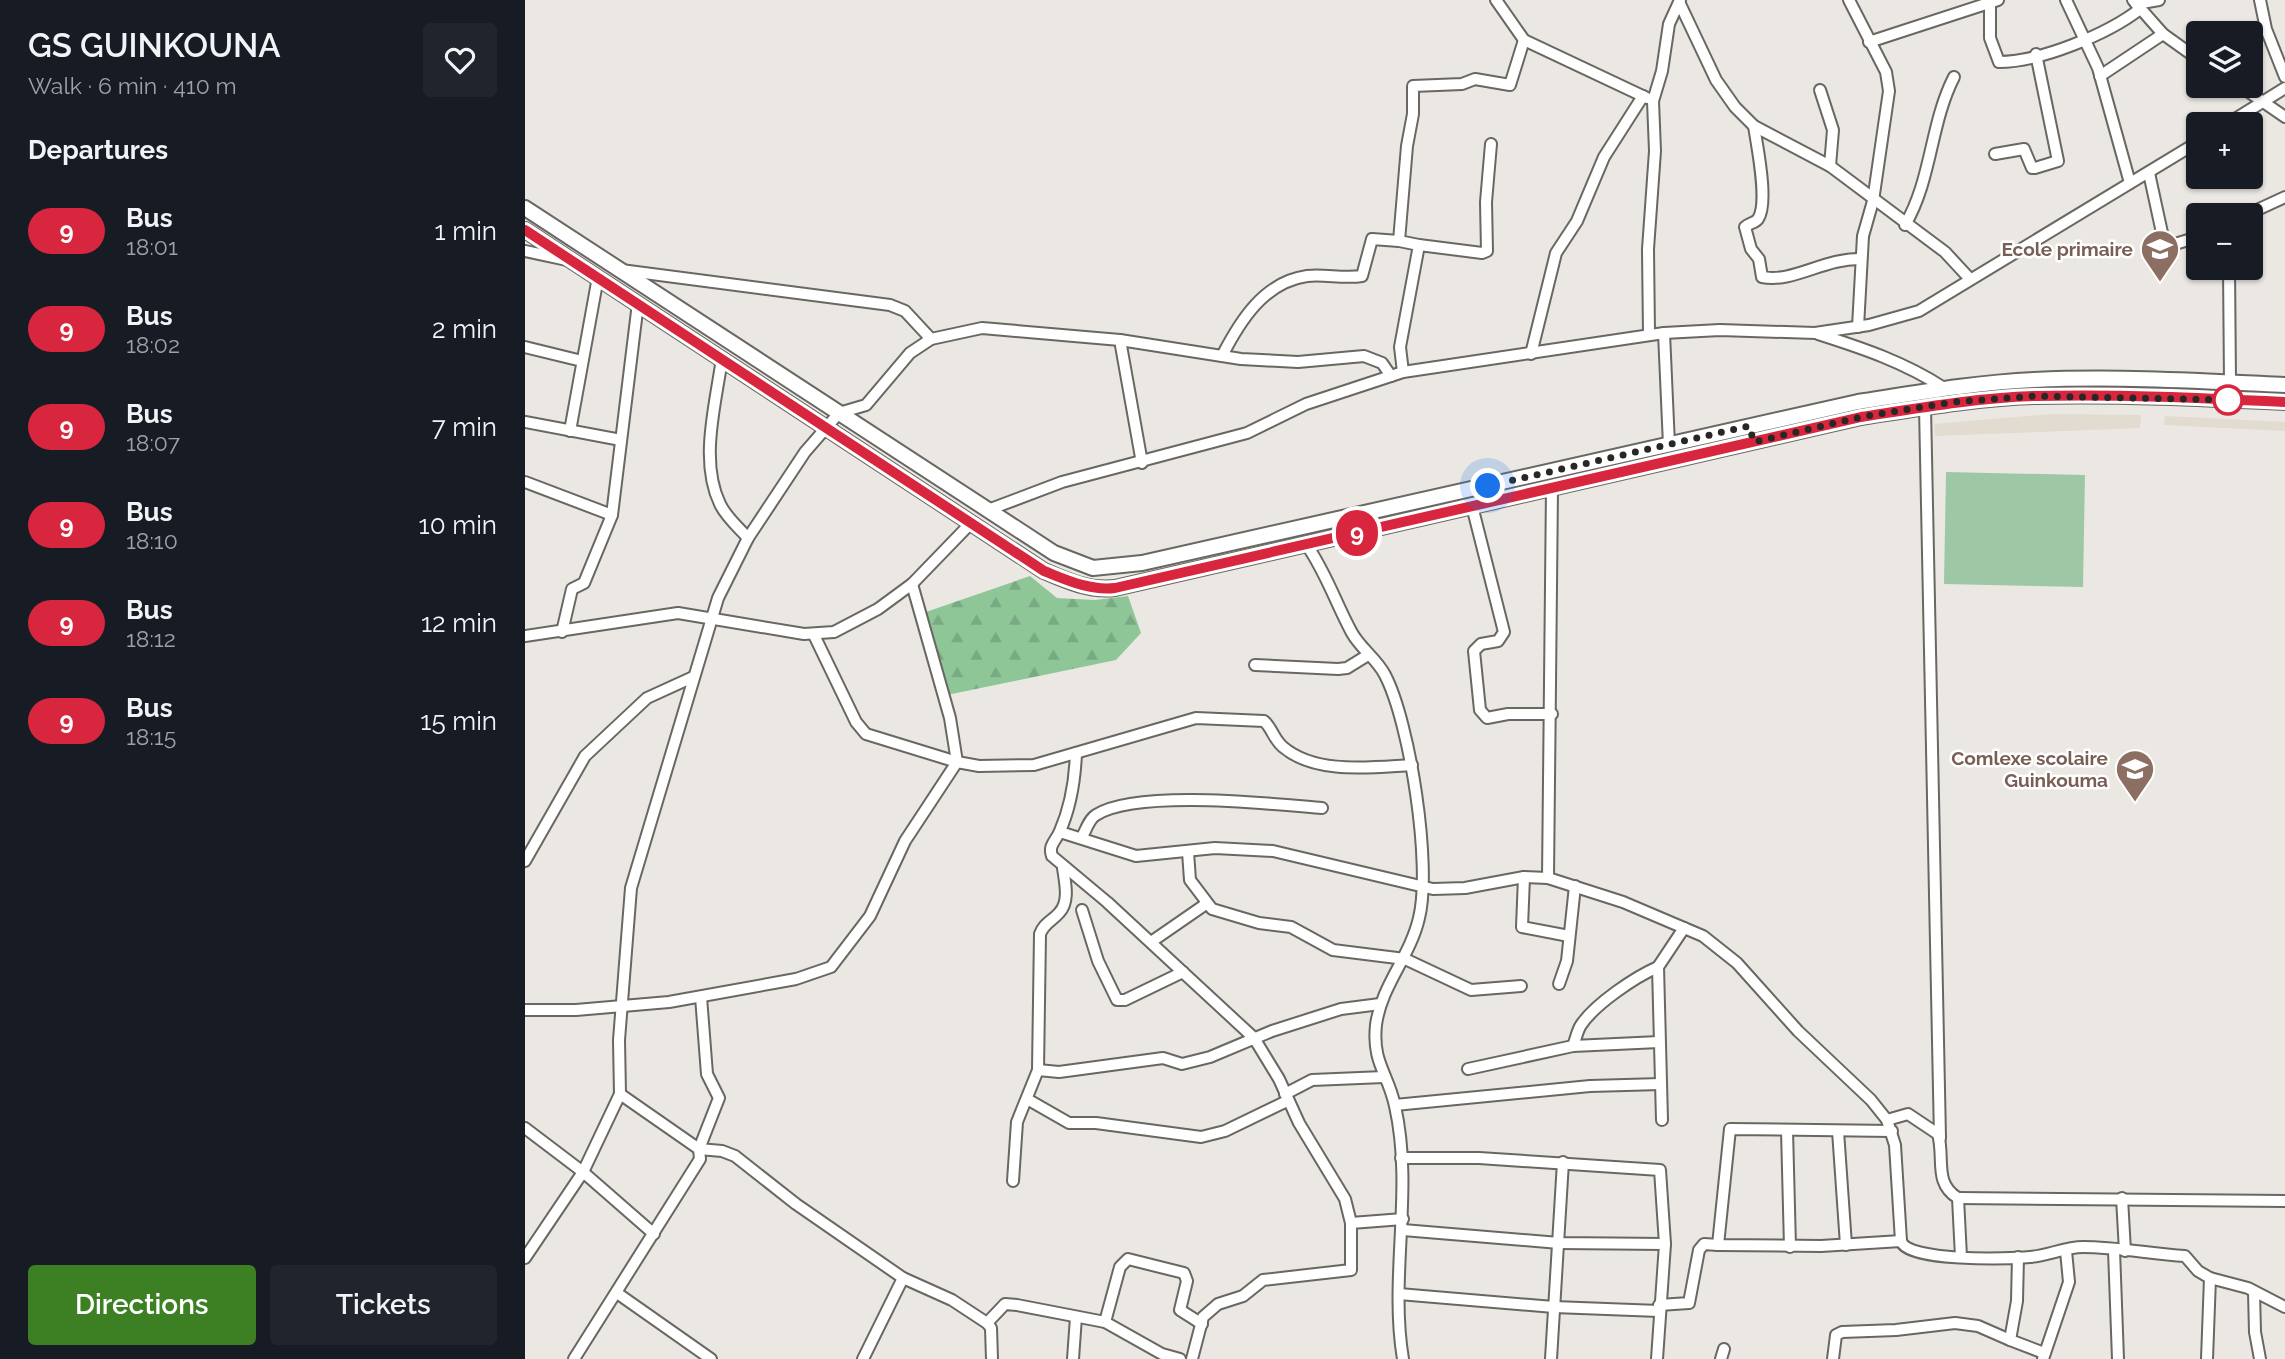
<!DOCTYPE html>
<html lang="en">
<head>
<meta charset="utf-8">
<style>
  body { margin:0; font-family:Raleway,sans-serif; background:#20242c; color:#f1f3f6; height:100vh; display:flex; flex-direction:column; font-size:26px; white-space:nowrap }
  * { box-sizing:border-box; margin:0 }
  p { font-size:23px; color:#9ea1a6 }
  .icon { flex:none; width:38px; height:38px; fill:none; stroke:currentColor; stroke-width:2; stroke-linecap:round; stroke-linejoin:round }
  .map { position:relative; flex:1; overflow:hidden }
  .details { display:flex; flex-direction:column; background:#171b24; width:525px }
  .details>* { flex:none }
  .badge { padding:0 14px; border-radius:23px; font-size:24px; line-height:46px }
  .fabs { position:absolute; left:1661px; top:21px; display:grid; gap:14px }
  .fabs a { display:grid; place-items:center; width:77px; height:77px; border-radius:7px; background:#171b24; box-shadow:0 2px 5px #0004; font-size:35px }
  .you { position:absolute; width:35px; height:35px; margin:-18px; border:5px solid #fff; border-radius:50%; background:#1a73e8; box-shadow:0 0 0 10px #1a73e833 }
  .map>.badge { position:absolute; translate:-50% -50%; box-shadow:0 0 0 4px #fff }
  h2 { padding:0 28px; font-size:26px; line-height:63px }
  .round { display:grid; place-items:center; flex:none; width:74px; height:74px; border-radius:7px; background:#20242c }
  .head { display:flex; align-items:center; justify-content:space-between; height:119px; padding:0 28px }
  h1 { font-size:33px; font-weight:600; line-height:52px }
  .action { display:flex; gap:14px; margin-top:auto; padding:14px 28px }
  .action a { flex:1; height:80px; border-radius:7px; background:#3c8023; color:#fff; font-size:28px; font-weight:600; line-height:80px; text-align:center }
  .action a+a { background:#20242c; color:#f1f3f6 }
  ul { padding:0; list-style:none }
  li { display:flex; align-items:center; gap:21px; height:98px; padding:0 28px }
  li div { flex:1 }
  li b { display:block; font-size:26px }
  li em { font-style:normal }
  li .badge { min-width:77px; font-weight:700; text-align:center }
  main { display:flex; flex:1; min-height:0 }
  .map>svg:first-child { display:block }
</style>
</head>
<body>
<main>
<section class="details">
<div class="head"><div><h1>GS GUINKOUNA</h1><p>Walk · 6 min · 410 m</p></div><a class="round"><svg class="icon" aria-label="heart" viewBox="0 0 24 24"><path d="M12 20l-8-8c-3-5 5-10 8-4 3-6 11-1 8 4z"/></svg></a></div>
<h2>Departures</h2>
<ul>
<li><span class="badge" style="background:#d7263d;color:#fff">9</span><div><b>Bus</b><p>18:01</p></div><em>1 min</em></li>
<li><span class="badge" style="background:#d7263d;color:#fff">9</span><div><b>Bus</b><p>18:02</p></div><em>2 min</em></li>
<li><span class="badge" style="background:#d7263d;color:#fff">9</span><div><b>Bus</b><p>18:07</p></div><em>7 min</em></li>
<li><span class="badge" style="background:#d7263d;color:#fff">9</span><div><b>Bus</b><p>18:10</p></div><em>10 min</em></li>
<li><span class="badge" style="background:#d7263d;color:#fff">9</span><div><b>Bus</b><p>18:12</p></div><em>12 min</em></li>
<li><span class="badge" style="background:#d7263d;color:#fff">9</span><div><b>Bus</b><p>18:15</p></div><em>15 min</em></li>
</ul>
<div class="action"><a>Directions</a><a>Tickets</a></div>
</section>
<div class="map">
<svg width="1760" height="1359" viewBox="0 0 1760 1359">
  <defs>
    <pattern id="forest-firs" width="22" height="20" patternUnits="userSpaceOnUse" patternTransform="scale(1.75)"><rect width="22" height="20" fill="#8ec698"/><path d="M5 1l3.5 6h-7zM16 11l3.5 6h-7z" fill="#7aaa83"/></pattern>
  </defs>
  <rect width="100%" height="100%" fill="#ebe8e3"/>
  <g fill="#e1dbd0">
    <polygon points="1527,414 1616,415 1615,428 1410,436 1409,424"/>
    <polygon points="1640,416 1760,422 1760,431 1639,425"/>
  </g>
  <polygon fill="url(#forest-firs)" points="505,576 532,598 570,600 603,596 616,633 591,660 422,695 398,613"/>
  <polygon fill="#9ec8a5" points="1421,472 1560,475 1558,587 1419,584"/>
  <g fill="none" stroke-linecap="round" stroke-linejoin="round">
    <g stroke="#696762" stroke-width="14">
      <g id="street">
        <polyline points="971,0 999,40 1122,98"/>
        <polyline points="1324,0 1361,72 1364,91 1348,201 1338,236 1333,327"/>
        <path d="M1465 0V38L1474 62C1515 62 1583 34 1615 9"/>
        <polyline points="1541,0 1573,68 1605,183"/>
        <polyline points="1608,0 1638,34 1673,59"/>
        <polyline points="1735,0 1741,29 1760,77"/>
        <polyline points="1155,4 1191,80 1210,107 1229,126 1305,166 1420,252 1445,279"/>
        <polyline points="1611,4 1634,0"/>
        <polyline points="1344,42 1473,0"/>
        <polyline points="1575,76 1638,34"/>
        <polyline points="1715,86 1760,117"/>
        <polyline points="1295,90 1308,130 1305,166"/>
        <polyline points="1702,124 1760,88"/>
        <path d="M1229 126C1232 146 1244 203 1233 219 1230 223 1224 223 1220 227L1226 249 1234 259 1237 277C1269 283 1299 258 1336 259"/>
        <polyline points="1470,154 1499,149 1507,168 1510,168 1533,161 1511,54"/>
        <polyline points="1624,173 1639,242 1650,244 1673,237"/>
        <polyline points="1721,215 1760,197"/>
        <path d="M1380 225C1407 179 1405 124 1429 77"/>
        <polyline points="894,245 874,241 882,146 888,114 888,86 937,84 950,79 985,85 999,40"/>
        <polyline points="0,251 42,260"/>
        <polyline points="1704,268 1705,382"/>
        <polyline points="96,270 365,305 380,311 406,339 457,328 595,340 716,359 773,362 839,356 857,363 866,376"/>
        <polyline points="1139,333 1144,445"/>
        <polyline points="1124,334 1123,249 1130,151 1128,101 1137,71 1144,24 1155,0"/>
        <path d="M1293 334C1337 348 1379 362 1419 388"/>
        <polyline points="595,340 617,463"/>
        <polyline points="0,347 57,361"/>
        <polyline points="1006,354 1031,253 1052,221 1079,157 1118,96"/>
        <path d="M697 356C715 321 739 282 782 276 800 274 819 279 837 276L847 239 874 241"/>
        <path d="M197 358C191 403 174 461 195 504 201 517 214 528 223 538"/>
        <polyline points="878,372 875,347 894,245 957,253 962,251 961,202 966,144"/>
        <polyline points="1400,407 1415,1138"/>
        <polyline points="0,422 96,440"/>
        <polyline points="45,431 73,277"/>
        <polyline points="0,482 87,515 59,583 47,589 37,632"/>
        <polyline points="947,506 979,632 973,641 956,644 949,651 955,710 962,718 983,714 1027,714"/>
        <polyline points="463,510 537,482 722,433 781,404 878,372 1139,333 1195,330 1290,333 1344,325 1394,311 1673,142"/>
        <polyline points="87,515 113,303"/>
        <path d="M781 544C801 572 811 604 827 633 836 649 852 659 860 675 885 723 907 866 894 918 885 957 856 986 851 1025 847 1063 863 1073 870 1106 889 1190 864 1276 878 1359"/>
        <path d="M289 635 331 722 341 734 432 762 454 766 509 765 671 718 739 721C747 728 749 740 758 747 791 775 847 767 887 765"/>
        <polyline points="0,636 153,613 279,634 309,632 353,609 387,584 446,523"/>
        <polyline points="730,665 813,669 822,668 843,655"/>
        <path d="M551 753C550 779 546 806 535 831 531 841 523 845 527 856L582 902 729 1038 754 1079 774 1123 820 1199 826 1223V1270L738 1280 718 1296 693 1304 678 1317 667 1359"/>
        <path d="M535 832 611 856 690 848 748 851 908 889 940 888 999 877 1023 878 1098 902 1178 936 1212 963 1273 1031 1346 1100 1362 1120 1370 1145 1376 1241C1382 1262 1483 1259 1505 1257 1522 1256 1540 1247 1558 1247 1592 1247 1626 1254 1660 1256L1673 1271 1685 1278 1723 1288 1760 1307"/>
        <path d="M557 837C561 830 564 819 571 815 612 789 747 804 797 808"/>
        <polyline points="663,852 665,880 687,909 734,923 766,927 808,950 880,959 946,990 996,986"/>
        <polyline points="0,861 60,756 122,698 168,677"/>
        <polyline points="999,877 997,927 1044,936"/>
        <polyline points="1023,878 1027,488"/>
        <polyline points="557,910 573,961 592,1000 600,1000 658,972"/>
        <polyline points="626,942 681,904"/>
        <polyline points="1034,984 1042,961 1050,886"/>
        <polyline points="0,1010 51,1010 144,1002 271,979 306,967 345,916 380,841 432,762 425,718 387,584"/>
        <path d="M1048 1046C1051 1039 1052 1031 1056 1025 1070 1004 1110 977 1133 967"/>
        <polyline points="943,1069 1048,1046 1134,1042"/>
        <polyline points="513,1070 534,1072 638,1058 657,1064 685,1057 747,1031 816,1009 855,1004"/>
        <polyline points="95,1094 174,1149 197,1151 210,1156 271,1204 378,1278 427,1300 462,1323 466,1328 467,1359"/>
        <polyline points="760,1094 787,1080 859,1077"/>
        <polyline points="502,1099 544,1123 571,1123 676,1137 700,1131 762,1101"/>
        <polyline points="870,1105 1065,1086 1136,1084"/>
        <polyline points="1137,1120 1133,967 1159,928"/>
        <path d="M1362 1120 1383 1114 1413 1134C1420 1158 1408 1183 1433 1198L1436 1257"/>
        <polyline points="0,1128 58,1172 129,1234"/>
        <polyline points="1262,1130 1265,1247"/>
        <polyline points="1313,1131 1321,1245"/>
        <polyline points="1367,1131 1205,1129 1193,1245 1296,1246 1376,1241"/>
        <polyline points="876,1158 954,1158 1135,1170 1140,1244 1132,1359"/>
        <path d="M488 1181 492 1122 513 1070 515 934C519 923 527 921 534 913 545 902 540 882 538 868"/>
        <polyline points="1433,1198 1760,1201"/>
        <polyline points="1597,1198 1600,1251"/>
        <polyline points="826,1223 878,1219"/>
        <polyline points="878,1230 1034,1243 1140,1244"/>
        <polyline points="1589,1250 1593,1359"/>
        <polyline points="1493,1257 1492,1301 1485,1340 1519,1353"/>
        <polyline points="0,1258 58,1172 95,1094 94,1040 106,888 193,598 223,538 280,452 314,413 341,405 385,353 406,339"/>
        <polyline points="1729,1292 1730,1332 1735,1359"/>
        <polyline points="92,1293 186,1359"/>
        <polyline points="874,1294 1029,1307 1134,1311"/>
        <polyline points="1134,1305 1164,1303 1174,1250 1179,1244 1193,1245"/>
        <polyline points="580,1322 595,1267 603,1259 659,1273 662,1281 655,1310 677,1324"/>
        <polyline points="462,1323 480,1304 492,1305 580,1322 637,1354 655,1359"/>
        <polyline points="49,1359 175,1159 174,1149 194,1098 182,1074 176,997"/>
        <polyline points="338,1359 378,1278"/>
        <polyline points="548,1359 551,1317"/>
        <polyline points="1026,1359 1038,1162"/>
        <polyline points="1196,1359 1199,1349"/>
        <polyline points="1308,1359 1311,1335 1317,1332 1371,1330 1430,1323 1453,1326 1485,1340"/>
        <polyline points="1518,1359 1544,1282 1541,1251"/>
        <polyline points="1682,1359 1685,1278"/>
      </g>
    </g>
    <g stroke="#696762" stroke-width="18">
      <g id="secondary">
        <path d="M0 208 529 553 568 568 617 563 1333 402C1392 393 1449 383 1509 380 1592 376 1676 381 1760 385"/>
        <path d="M0 230 519 571C542 581 564 591 590 588L1336 417C1394 408 1451 398 1510 396 1593 394 1677 398 1760 402"/>
      </g>
    </g>
    <use href="#street" stroke="#fff" stroke-width="10"/>
    <use href="#secondary" stroke="#fff" stroke-width="14"/>
  </g>
  <g fill="none" stroke-linecap="round" stroke-linejoin="round">
    <g stroke="#fff" stroke-width="16">
      <path id="line" d="M0 230 519 571C542 580 565 591 590 588L1336 417C1394 408 1451 398 1510 396 1593 394 1677 398 1760 402"/>
    </g>
    <use href="#line" stroke="#d7263d" stroke-width="10"/>
    <polyline stroke="#282725" stroke-width="7" stroke-dasharray="0 12.6" points="963,486 1224,426 1229,442 1336,417 1429,402 1510,396 1703,400"/>
  </g>
  <defs>
    <g id="school-pin" transform="scale(2.0125)"><path d="M0 17L-7.5 6A9.5 9.5 0 1 1 7.5 6Z" fill="#8d6e63" stroke="#fff"/><path d="M0-5L7-2L0 1L-7-2ZM-4 1L0 2.5L4 1V4Q0 6-4 4Z" fill="#fff"/></g>
  </defs>
  <g fill-rule="evenodd">
    <use href="#school-pin" x="1635" y="249"/>
    <use href="#school-pin" x="1610" y="769"/>
  </g>
  <circle fill="#fff" stroke="#d7263d" stroke-width="3.5" cx="1703" cy="400" r="14"/>
  <g text-anchor="middle" dominant-baseline="central" stroke-width="5" stroke-linejoin="round" paint-order="stroke">
    <g font-size="19" font-weight="bold" fill="#785e54" stroke="#fff" text-anchor="end">
      <text x="1608" y="249">Ecole primaire</text>
      <text x="1583" y="758">Comlexe scolaire<tspan x="1583" dy="22">Guinkouma</tspan></text>
    </g>
  </g>
</svg>
<div class="fabs">
<a><svg class="icon" aria-label="layers" viewBox="0 0 24 24"><path d="M12 4l9 5-9 5-9-5zM3 14l9 5 9-5"/></svg></a>
<a>+</a>
<a>−</a>
</div>
<div class="you" style="left:963px;top:486px"></div>
<b class="badge" style="left:832px;top:533px;background:#d7263d;color:#fff">9</b>
</div>
</main>
</body>
</html>
